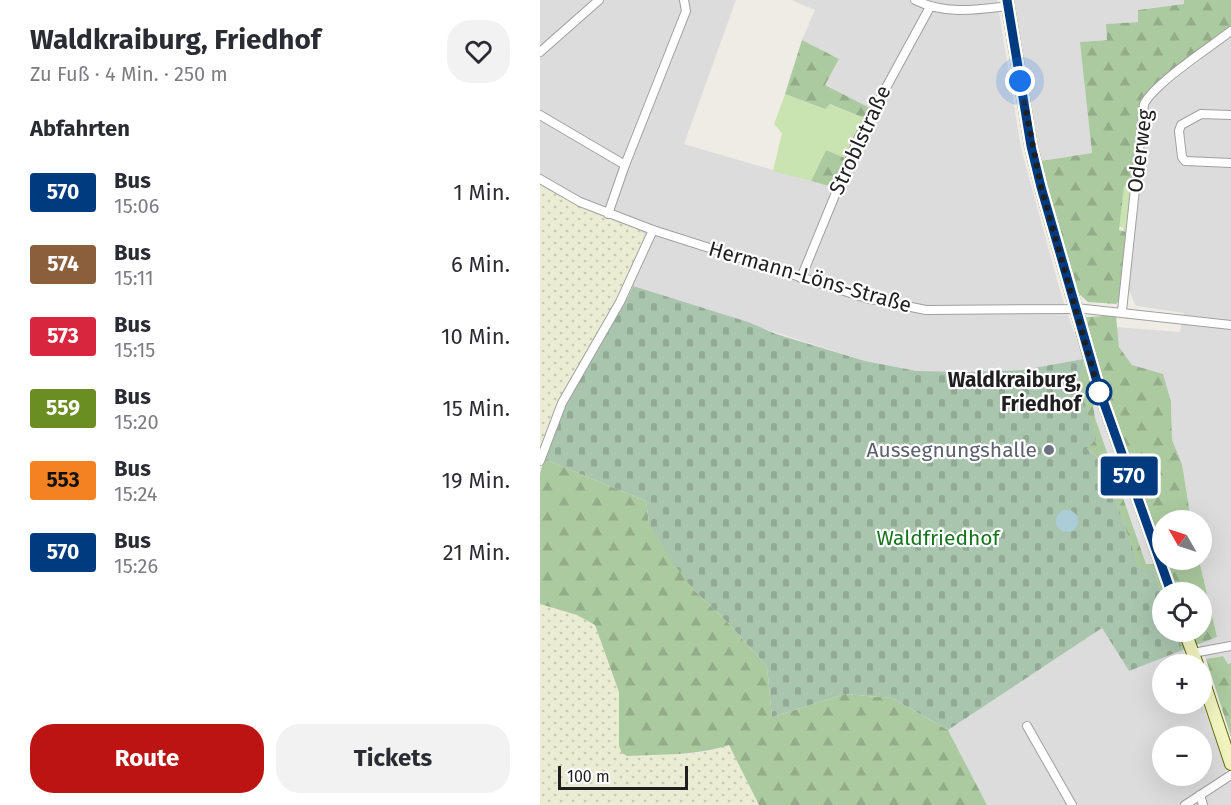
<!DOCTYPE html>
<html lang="de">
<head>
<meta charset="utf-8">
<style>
  body { margin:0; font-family:"Fira Sans",sans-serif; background:#f2f2f3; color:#2b2b33; height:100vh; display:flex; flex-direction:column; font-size:22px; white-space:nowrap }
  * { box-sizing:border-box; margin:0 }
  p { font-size:20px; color:#7c7c81 }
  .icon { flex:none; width:33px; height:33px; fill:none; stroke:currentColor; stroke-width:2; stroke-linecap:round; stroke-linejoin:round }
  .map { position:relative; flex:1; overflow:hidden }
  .sheet { display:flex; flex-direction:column; background:#fff; width:540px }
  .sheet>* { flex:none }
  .badge { padding:0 12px; border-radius:4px; font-size:21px; line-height:39px }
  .needle { width:39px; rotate:309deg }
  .tools { position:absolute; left:612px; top:510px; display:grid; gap:12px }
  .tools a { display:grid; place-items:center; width:60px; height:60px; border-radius:50%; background:#fff; box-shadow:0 6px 24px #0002; font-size:30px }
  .scale { position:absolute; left:18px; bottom:15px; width:130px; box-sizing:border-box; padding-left:6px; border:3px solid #1f1f1f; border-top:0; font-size:16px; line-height:21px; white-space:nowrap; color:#1f1f1f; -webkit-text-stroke:4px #fff; paint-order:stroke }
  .you { position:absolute; width:30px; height:30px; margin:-15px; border:4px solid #fff; border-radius:50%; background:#1a73e8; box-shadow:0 0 0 9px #1a73e833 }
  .map>.badge { position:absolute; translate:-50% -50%; box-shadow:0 0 0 3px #fff }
  h2 { padding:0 30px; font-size:22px; line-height:54px }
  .round { display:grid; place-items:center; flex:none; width:63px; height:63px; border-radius:24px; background:#f2f2f3 }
  .summary { display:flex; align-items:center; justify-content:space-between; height:102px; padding:0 30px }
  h1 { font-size:28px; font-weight:700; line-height:45px }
  .cta { display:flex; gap:12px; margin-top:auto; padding:12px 30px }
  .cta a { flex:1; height:69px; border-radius:24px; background:#bb1413; color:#fff; font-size:24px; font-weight:700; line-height:69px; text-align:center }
  .cta a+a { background:#f2f2f3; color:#2b2b33 }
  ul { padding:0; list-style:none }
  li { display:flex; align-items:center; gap:18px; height:72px; padding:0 30px }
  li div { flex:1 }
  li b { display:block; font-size:22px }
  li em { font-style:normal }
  li .badge { min-width:66px; font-weight:700; text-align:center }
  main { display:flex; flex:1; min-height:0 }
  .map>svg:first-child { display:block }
</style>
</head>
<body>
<main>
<section class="sheet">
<div class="summary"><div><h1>Waldkraiburg, Friedhof</h1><p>Zu Fuß · 4 Min. · 250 m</p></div><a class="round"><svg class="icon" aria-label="heart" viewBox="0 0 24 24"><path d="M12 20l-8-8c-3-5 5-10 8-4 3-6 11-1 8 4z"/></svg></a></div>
<h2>Abfahrten</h2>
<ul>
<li><span class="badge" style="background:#003b80;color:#fff">570</span><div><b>Bus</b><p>15:06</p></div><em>1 Min.</em></li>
<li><span class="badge" style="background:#8b5e3c;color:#fff">574</span><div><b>Bus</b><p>15:11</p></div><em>6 Min.</em></li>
<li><span class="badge" style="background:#d7263d;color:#fff">573</span><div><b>Bus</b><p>15:15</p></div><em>10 Min.</em></li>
<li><span class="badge" style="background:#6b8e23;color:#fff">559</span><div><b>Bus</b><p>15:20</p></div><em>15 Min.</em></li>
<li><span class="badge" style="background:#f58220;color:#111">553</span><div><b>Bus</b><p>15:24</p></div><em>19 Min.</em></li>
<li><span class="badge" style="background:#003b80;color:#fff">570</span><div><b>Bus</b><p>15:26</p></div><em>21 Min.</em></li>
</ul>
<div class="cta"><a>Route</a><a>Tickets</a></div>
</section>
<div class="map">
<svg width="691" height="805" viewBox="0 0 691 805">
  <defs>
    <pattern id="farmland-dots" width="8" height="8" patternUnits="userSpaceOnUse" patternTransform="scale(1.5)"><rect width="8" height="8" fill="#eaecd3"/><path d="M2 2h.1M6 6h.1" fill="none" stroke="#c8cab5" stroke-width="1.8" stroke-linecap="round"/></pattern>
    <pattern id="forest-firs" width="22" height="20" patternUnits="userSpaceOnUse" patternTransform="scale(1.5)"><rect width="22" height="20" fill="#abca9f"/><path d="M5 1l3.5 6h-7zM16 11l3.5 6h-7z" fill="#93ad88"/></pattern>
    <pattern id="cemetery-stones" width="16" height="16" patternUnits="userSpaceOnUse" patternTransform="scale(1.5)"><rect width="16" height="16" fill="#a9c5ae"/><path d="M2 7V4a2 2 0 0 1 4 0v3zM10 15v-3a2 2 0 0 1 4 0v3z" fill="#91a995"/></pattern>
  </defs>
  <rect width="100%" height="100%" fill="#efece6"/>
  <g fill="#dddcdc" fill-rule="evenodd">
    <polygon points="0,0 196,0 144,144 291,187 329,108 285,85 299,59 262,40 275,10 251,0 457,0 481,148 521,294 543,359 483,370 430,372 377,371 325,361 85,284 99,229 52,212 0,184"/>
    <polygon points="472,0 644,0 645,4 598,10 598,22 566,24 567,40 541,42 552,153 501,161"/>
    <polygon points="691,36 691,663 688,664 683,656 666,659 659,643 677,637 659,560 662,560 662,520 651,520 642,464 632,440 631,402 592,365 579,347 576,327 640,332 644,313 596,306 588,288 608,106 615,95"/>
    <path d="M562 628 589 671 643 650 648 664H622V704L662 702 691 785V805H447L408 730ZM622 736H662V776H622Z"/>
  </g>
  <g fill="url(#farmland-dots)">
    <polygon points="0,184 29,201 52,212 99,229 104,234 103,243 81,294 0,450"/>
    <polygon points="0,604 37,615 55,625 79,692 79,746 116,754 143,755 170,751 189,745 219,805 0,805"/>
  </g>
  <g fill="#cae4b1">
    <polygon points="245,94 285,109 290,104 324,118 305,158 286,150 271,181 233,171 242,133 234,124"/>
    <polygon points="591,182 586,232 583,231 583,227 579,227 584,187"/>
  </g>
  <g fill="url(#forest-firs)">
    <polygon points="644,0 691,0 691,26 617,83 604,95 598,113 591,182 584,187 579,230 586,232 580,300 576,304 548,302 538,293 501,161 552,153 540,42 567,40 566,24 598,22 598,10 644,4"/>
    <polygon points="262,40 299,59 285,85 330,108 324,118 290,104 285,109 245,94"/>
    <polygon points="286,150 305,158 292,187 271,181"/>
    <polygon points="564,316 576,316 579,347 592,365 623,374 631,402 632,440 642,464 651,520 622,520 622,560 659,560 677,637 643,650 636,632 662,632 662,592 622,592 622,595 614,570 599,568 562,461 547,449 555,439 537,382 544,364 535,332 548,324 546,317"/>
    <path d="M4 459 106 501 109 523 154 590 190 625 227 667 232 717 305 694 352 698 408 730 447 805H219L189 745C155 756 122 754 87 756L82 753 79 746V692L55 625 37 615 0 604V474Z"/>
    <polygon points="683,656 688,664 691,663 691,737 666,659"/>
  </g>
  <path fill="url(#cemetery-stones)" d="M93 286 208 322 236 334 325 361 377 371 430 372 483 370 543 359 544 364 538 382 556 439 547 449 562 461 599 567 614 570 622 595V632H636L643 650 589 671 562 628 408 730 352 698 305 694 232 717 227 667 190 625 154 590 133 563 109 523 106 501 4 459C21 400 57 349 88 297Z"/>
  <polygon fill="#dfdfdf" points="557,402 614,564 606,564 555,418 553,406"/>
  <circle fill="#abcdd8" cx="527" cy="521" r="11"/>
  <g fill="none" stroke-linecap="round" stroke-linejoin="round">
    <g stroke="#a0a0a0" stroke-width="10">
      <g id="street">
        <path d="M375 0C405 15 436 10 468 6"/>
        <polyline points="0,52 59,0"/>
        <polyline points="0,115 85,165"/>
        <polyline points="691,115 661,114 641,125 639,131 642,157 645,161 691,163"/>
        <polyline points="0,179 40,202 113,230 326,298 386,310 528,309 536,308 691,325"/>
        <polyline points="68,214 85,165 146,11 144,0"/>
        <polyline points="261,278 318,139 390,7"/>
        <path d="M582 311 604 104C615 83 670 47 691 31"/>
        <polyline points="0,461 22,403 80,302 113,230"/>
        <polyline points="653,653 691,646"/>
        <polyline points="487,726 532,805"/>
        <polyline points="660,795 663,805"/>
        <polyline points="645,805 691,775"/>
      </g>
    </g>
    <g stroke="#626c0f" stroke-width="14">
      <g id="secondary">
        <polyline points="467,0 491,146 501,187 560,392 631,592"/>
        <polyline points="645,632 657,664"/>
        <polyline points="662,677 691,764"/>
      </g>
    </g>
    <use href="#street" stroke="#fff" stroke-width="8"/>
    <use href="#secondary" stroke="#f1f4bf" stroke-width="12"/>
  </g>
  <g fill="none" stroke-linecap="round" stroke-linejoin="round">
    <g stroke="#fff" stroke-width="14">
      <polyline id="line" points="467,0 491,146 501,187 560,392 631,592"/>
    </g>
    <use href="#line" stroke="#003b80" stroke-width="9"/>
    <polyline stroke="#1f1f1f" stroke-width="6" stroke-dasharray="0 10.8" points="480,81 501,187 559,392"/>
  </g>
  <circle fill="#fff" stroke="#003b80" stroke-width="3" cx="559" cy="392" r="12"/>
  <circle fill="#6b7280" stroke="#fff" stroke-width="2" cx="509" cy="450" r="6"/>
  <g text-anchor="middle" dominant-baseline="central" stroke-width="4.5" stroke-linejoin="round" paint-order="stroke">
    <g font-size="21" fill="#1f1f1f" stroke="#fff">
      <text transform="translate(320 140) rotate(-65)">Stroblstraße</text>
      <text transform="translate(600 151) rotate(-83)">Oderweg</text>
      <text transform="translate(270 277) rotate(16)">Hermann-Löns-Straße</text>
    </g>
    <g font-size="21" font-weight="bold" fill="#1f1f1f" stroke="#fff" text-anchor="end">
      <text x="541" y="380">Waldkraiburg,<tspan x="541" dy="24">Friedhof</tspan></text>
    </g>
    <g font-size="21" fill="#5b616d" stroke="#fff" text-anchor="end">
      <text x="497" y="450">Aussegnungshalle</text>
    </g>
    <g font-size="21" fill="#16741e" stroke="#fff">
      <text x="398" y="538">Waldfriedhof</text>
    </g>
  </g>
</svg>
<div class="tools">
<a><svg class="needle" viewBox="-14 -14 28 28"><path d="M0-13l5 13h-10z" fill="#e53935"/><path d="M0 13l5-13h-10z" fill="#7c7c81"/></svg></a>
<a><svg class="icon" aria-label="locate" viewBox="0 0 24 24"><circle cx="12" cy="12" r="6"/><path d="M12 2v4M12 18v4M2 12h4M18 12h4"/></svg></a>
<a>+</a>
<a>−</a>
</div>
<div class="scale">100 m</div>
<div class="you" style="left:480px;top:81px"></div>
<b class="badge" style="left:589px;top:476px;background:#003b80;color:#fff">570</b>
</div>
</main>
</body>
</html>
